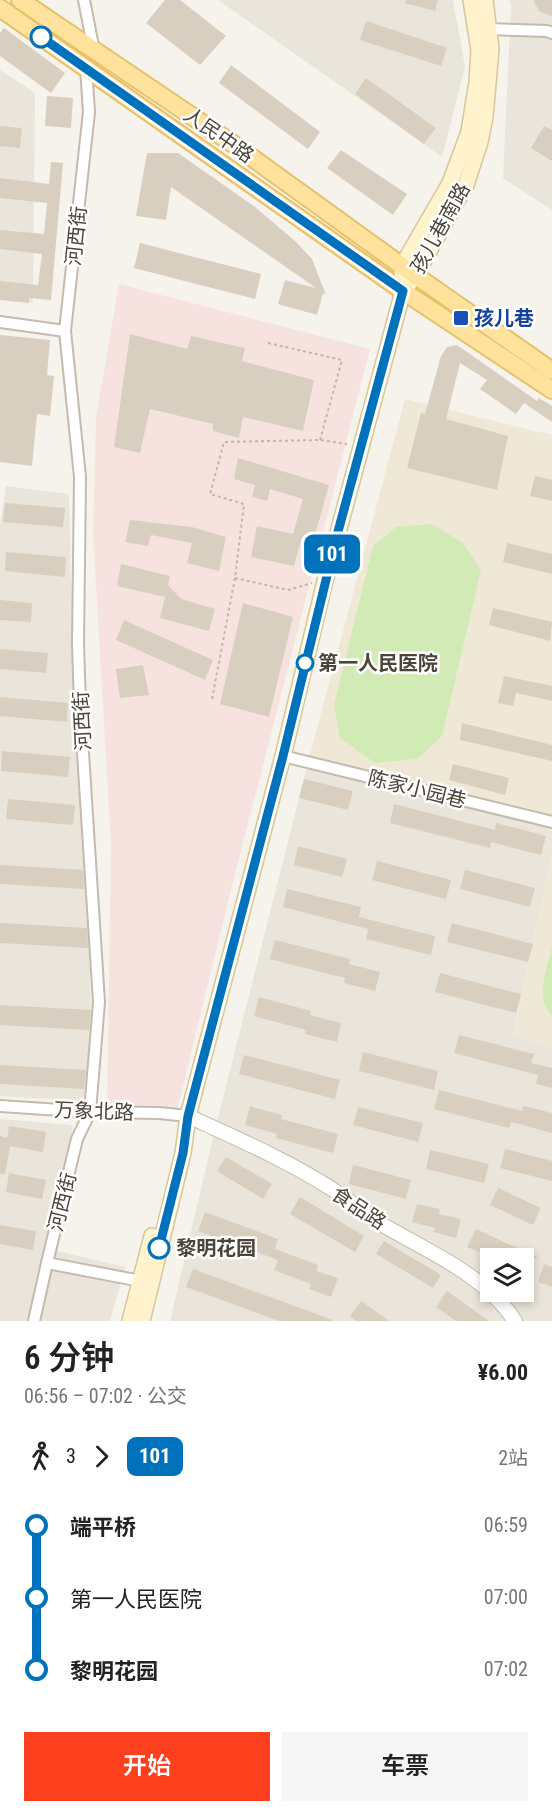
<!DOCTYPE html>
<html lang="zh">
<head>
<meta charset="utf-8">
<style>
  body { margin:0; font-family:"Roboto Condensed","Noto Sans SC",sans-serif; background:#f6f6f6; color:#222; height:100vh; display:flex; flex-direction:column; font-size:22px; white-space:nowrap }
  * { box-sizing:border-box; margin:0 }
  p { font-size:20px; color:#767676 }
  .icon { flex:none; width:33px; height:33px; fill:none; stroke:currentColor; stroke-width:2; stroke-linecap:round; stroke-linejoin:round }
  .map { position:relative; height:1321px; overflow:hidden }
  .side { display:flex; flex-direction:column; background:#fff; flex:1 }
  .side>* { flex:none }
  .badge { padding:0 12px; border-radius:9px; font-size:21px; line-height:39px }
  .fabs { position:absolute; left:480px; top:1248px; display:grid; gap:12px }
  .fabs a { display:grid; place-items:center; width:54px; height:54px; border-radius:0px; background:#fff; box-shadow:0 3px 9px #0003; font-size:30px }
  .map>.badge { position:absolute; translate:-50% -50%; box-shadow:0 0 0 3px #fff }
  .legs { display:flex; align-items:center; gap:9px; height:66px; padding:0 24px; font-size:20px }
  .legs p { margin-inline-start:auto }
  .overview { display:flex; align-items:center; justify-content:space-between; height:102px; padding:0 24px }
  h1 { font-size:33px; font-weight:600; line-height:45px }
  .primary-button { display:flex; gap:12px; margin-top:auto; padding:12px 24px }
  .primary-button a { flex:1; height:69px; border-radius:0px; background:#fc3f1d; color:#fff; font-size:24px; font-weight:600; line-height:69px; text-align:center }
  .primary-button a+a { background:#f6f6f6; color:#222 }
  ul { padding:0 24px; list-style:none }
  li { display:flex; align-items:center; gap:21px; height:72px; font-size:22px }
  li i { display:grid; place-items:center; width:9px; height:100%; margin:0 8px; background:currentColor }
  li i::after { content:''; width:15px; height:15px; margin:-8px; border:4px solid; border-radius:50%; background:#fff }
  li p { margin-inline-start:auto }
  li:first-child i { background:linear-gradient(#0000 50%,currentColor 0) }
  li:last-child i { background:linear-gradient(currentColor 50%,#0000 0) }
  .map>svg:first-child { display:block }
</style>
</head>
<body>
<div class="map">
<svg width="552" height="1321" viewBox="0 0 552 1321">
  <rect width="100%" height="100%" fill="#f6f3ec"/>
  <g fill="#eae5da" fill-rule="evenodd">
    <polygon points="218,0 453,0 465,67 442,157"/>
    <polygon points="509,0 552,0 552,210 503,178 511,5"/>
    <polygon points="0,70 35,93 33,303 0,298"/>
    <polygon points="6,486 69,494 74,699 85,826 92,1040 83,1101 0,1096 0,525"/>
    <path d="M308 762 552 822V853L513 1034 552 1048V1321H170L213 1138ZM490 1258H524V1292H490Z"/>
    <polygon points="0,1119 73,1125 57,1251 125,1267 110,1321 0,1321"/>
  </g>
  <g fill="#efe8d6">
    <polygon points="405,399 552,435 552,822 308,762"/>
    <polygon points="552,853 552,1048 513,1035"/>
  </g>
  <polygon fill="#f6e3e0" points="119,284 370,349 234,878 177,1110 107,1106 111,845 93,534 96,417"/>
  <g fill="#d2eab5">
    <polygon points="432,524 463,543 481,570 442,736 417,759 375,763 340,738 334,705 373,546 396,527"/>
    <path d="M552 947V1016C534 995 547 971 552 947Z"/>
  </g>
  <g fill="#d8cfc1">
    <polygon points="165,0 180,0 226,36 200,65 146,23"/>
    <polygon points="406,0 438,0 435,11 405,3"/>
    <polygon points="533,0 552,0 552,16 540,12"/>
    <polygon points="366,21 447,48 441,66 360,40"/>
    <polygon points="4,28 65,73 51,93 0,56 0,33"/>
    <polygon points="231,65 320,132 308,149 219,83"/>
    <polygon points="366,78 436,128 424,144 355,94"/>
    <polygon points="47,96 73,98 71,128 45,126"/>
    <polygon points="0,126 22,128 20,148 0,146"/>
    <polygon points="544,126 552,130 552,161 531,148"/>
    <polygon points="341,150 407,194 393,215 327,168"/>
    <polygon points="147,153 178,153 255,207 295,241 312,259 326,295 323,293 317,315 278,304 285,280 316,288 171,187 166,220 136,216"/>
    <polygon points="51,162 63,163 51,300 29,298 29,303 0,300 0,281 38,285 42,254 0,249 0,230 44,234 47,203 0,198 0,178 49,184"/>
    <polygon points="140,243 261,274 255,299 134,268"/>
    <polygon points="130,334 187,349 191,336 245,348 242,361 314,380 303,431 243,417 239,438 213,431 213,424 150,409 140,453 114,447"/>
    <polygon points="0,335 50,340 47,375 54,376 50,416 37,414 32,466 0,462"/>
    <polygon points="457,345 537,401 539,398 552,406 552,422 524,403 516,414 480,389 487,380 460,363 446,419 508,436 497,490 407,468 421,413 425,414 441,356 447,347"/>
    <polygon points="238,458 329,485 314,539 302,537 294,566 251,557 257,526 293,534 303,499 270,489 267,501 252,497 255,485 234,479"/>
    <polygon points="535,476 552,480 552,501 530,496"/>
    <polygon points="5,503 65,508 63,527 3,522"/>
    <polygon points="130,520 192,527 226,537 219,571 187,563 192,543 151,535 148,546 125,542"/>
    <polygon points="507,543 552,554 552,574 503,562"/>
    <polygon points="6,552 66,557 65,577 5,571"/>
    <polygon points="121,564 170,576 168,585 181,599 215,609 209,631 160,618 165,597 117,586"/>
    <polygon points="0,600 32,603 31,622 0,620"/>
    <polygon points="243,603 293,617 269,717 220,704"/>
    <polygon points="493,608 552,622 550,641 489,625"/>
    <polygon points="124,620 213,660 205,680 116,640"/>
    <polygon points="0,649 48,653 46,673 0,669"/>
    <polygon points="143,665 149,695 120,698 116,669"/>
    <polygon points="504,676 552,686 552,701 516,693 513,706 498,703"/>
    <polygon points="0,697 68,703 67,722 0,716"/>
    <polygon points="462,723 552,745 552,761 460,740"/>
    <polygon points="2,751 70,757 68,777 1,771"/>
    <polygon points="453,764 509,778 505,795 449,780"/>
    <polygon points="304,779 353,791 348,810 299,798"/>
    <polygon points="8,799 75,805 73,825 6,819"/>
    <polygon points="394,804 495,830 496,823 546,836 541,855 491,842 490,848 390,823"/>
    <polygon points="298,846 347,859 342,877 294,865"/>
    <polygon points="377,861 451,880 446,899 372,880"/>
    <polygon points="0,865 83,870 84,889 0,884"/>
    <polygon points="465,870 535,888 530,907 460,889"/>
    <polygon points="287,889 361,907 359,917 435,936 431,955 366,939 368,929 283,907"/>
    <polygon points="0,923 87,928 88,948 0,943"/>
    <polygon points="452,923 533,944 528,962 447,942"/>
    <polygon points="275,940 350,959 349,964 380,972 375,991 344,983 345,978 270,959"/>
    <polygon points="440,973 521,994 516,1013 435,992"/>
    <polygon points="259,997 311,1011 310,1015 341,1023 337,1042 305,1034 306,1030 254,1016"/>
    <polygon points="0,1005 91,1010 89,1030 0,1025"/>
    <polygon points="459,1035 534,1054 531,1063 552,1068 552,1088 536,1084 538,1075 454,1053"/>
    <polygon points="363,1052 438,1071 434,1090 359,1071"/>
    <polygon points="244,1055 340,1080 335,1099 239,1074"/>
    <polygon points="0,1065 86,1070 84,1089 0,1084"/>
    <polygon points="439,1090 522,1111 524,1106 552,1113 552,1133 511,1122 509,1128 434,1109"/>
    <polygon points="250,1106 282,1115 281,1119 338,1134 333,1153 276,1138 277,1134 245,1125"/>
    <polygon points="358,1107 423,1123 418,1142 353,1125"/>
    <polygon points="9,1126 46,1132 43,1152 10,1146 5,1174 0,1174 0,1136 7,1138"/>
    <polygon points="505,1149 552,1161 552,1181 500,1168"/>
    <polygon points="430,1150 489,1164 484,1183 426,1169"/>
    <polygon points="226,1157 272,1184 263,1199 217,1171"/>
    <polygon points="353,1165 411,1180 406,1199 349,1184"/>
    <polygon points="9,1173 46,1180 42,1199 6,1192"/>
    <polygon points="498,1188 541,1208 533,1225 490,1205"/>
    <polygon points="300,1197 364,1236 355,1252 290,1214"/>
    <polygon points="417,1204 440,1209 439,1214 461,1219 456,1238 434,1232 435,1228 412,1222"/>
    <polygon points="205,1212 278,1239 275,1249 318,1265 316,1271 338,1278 331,1297 309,1289 311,1284 274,1270 278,1260 198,1231"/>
    <polygon points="0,1225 36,1231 33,1250 0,1244"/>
    <polygon points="476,1229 539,1258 493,1258 467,1247"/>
    <polygon points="384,1241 441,1275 433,1288 376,1254"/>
    <polygon points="544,1264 552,1267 552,1287 538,1282"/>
    <polygon points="193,1269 333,1320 332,1321 279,1321 186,1287"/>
    <polygon points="447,1291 489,1321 456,1321 436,1307"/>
    <polygon points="361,1301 390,1321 356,1321 350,1316"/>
  </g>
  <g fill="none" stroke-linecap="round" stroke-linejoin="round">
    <g stroke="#c2bbae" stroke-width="14">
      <g id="minor">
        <polyline points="84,0 94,51"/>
        <polyline points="489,29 547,31 552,33"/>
        <polyline points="86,68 89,112 65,331 80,477 78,644 80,706 99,1002 90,1112 77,1139 47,1263 146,1282"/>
        <polyline points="0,322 65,331"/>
        <polyline points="283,756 552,822"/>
        <polyline points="0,1106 90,1112 159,1113 188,1116"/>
        <polyline points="34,1321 47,1263"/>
      </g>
    </g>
    <g stroke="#c2bbae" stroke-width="16">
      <path id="tertiary" d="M188 1116C238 1139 289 1161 335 1191 351 1202 367 1214 383 1225 429 1252 485 1275 515 1321"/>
    </g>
    <g stroke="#d6c79b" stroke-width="18">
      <g id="secondary">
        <polyline points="409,284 415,276 466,185 480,142 485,117 491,49 485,0"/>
        <polyline points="130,1321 152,1236"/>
        <polyline points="142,1321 183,1153 188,1116 283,756 324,585 403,291 402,266 450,183 469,132 477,82 479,50 471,0"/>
      </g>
    </g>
    <g stroke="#e6c16a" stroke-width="20">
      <g id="primary">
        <polyline points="20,0 236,146 402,266 552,371"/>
        <polyline points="0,8 403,291 552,390"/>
      </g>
    </g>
    <g stroke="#c4b79f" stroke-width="2" stroke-dasharray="3 3" stroke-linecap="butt">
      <polyline points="268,343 342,360 320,440"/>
      <polyline points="235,578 288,590 312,583"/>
      <polyline points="212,699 235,578 244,504 210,494 224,442 320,440 347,444"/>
    </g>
    <use href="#minor" stroke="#fff" stroke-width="10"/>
    <use href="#tertiary" stroke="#fff" stroke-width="14"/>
    <use href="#secondary" stroke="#fff3cd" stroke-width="15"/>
    <use href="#primary" stroke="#ffe39c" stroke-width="16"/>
  </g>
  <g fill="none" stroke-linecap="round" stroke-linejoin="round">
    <g stroke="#fff" stroke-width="14">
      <polyline id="line-1" points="41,37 403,291 336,539 283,756 188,1116 183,1153 159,1248"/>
    </g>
    <use href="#line-1" stroke="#0072bc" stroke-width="9"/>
  </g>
  <g fill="#fff" stroke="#0072bc" stroke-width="3">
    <circle cx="41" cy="37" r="10"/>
    <circle cx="305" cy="663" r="8"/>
    <circle cx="159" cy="1248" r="10"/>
  </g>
  <rect fill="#1a4fb4" stroke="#fff" stroke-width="2" x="453" y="310" width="16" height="16" rx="3"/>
  <g text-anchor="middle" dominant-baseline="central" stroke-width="5" stroke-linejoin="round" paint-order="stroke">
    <g font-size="20" fill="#4b4439" stroke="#fff">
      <text transform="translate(219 135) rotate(35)">人民中路</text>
      <text transform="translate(440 228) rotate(-61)">孩儿巷南路</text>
      <text transform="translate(76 236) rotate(-84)">河西街</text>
      <text transform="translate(82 721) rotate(-93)">河西街</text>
      <text transform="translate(417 789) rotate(14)">陈家小园巷</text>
      <text transform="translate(94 1111) rotate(2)">万象北路</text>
      <text transform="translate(62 1202) rotate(-76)">河西街</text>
      <text transform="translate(359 1208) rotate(33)">食品路</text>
    </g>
    <g font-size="20" font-weight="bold" fill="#164399" stroke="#fff" text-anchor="start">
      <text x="474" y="318">孩儿巷</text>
    </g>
    <g font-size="20" font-weight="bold" fill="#4b4439" stroke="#fff" text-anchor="start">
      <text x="318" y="663">第一人民医院</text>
      <text x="176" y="1248">黎明花园</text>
    </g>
  </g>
</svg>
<div class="fabs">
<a><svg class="icon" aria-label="layers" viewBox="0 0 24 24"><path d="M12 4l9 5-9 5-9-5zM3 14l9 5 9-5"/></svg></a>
</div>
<b class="badge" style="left:332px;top:554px;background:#0072bc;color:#fff">101</b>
</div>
<section class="side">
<div class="overview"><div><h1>6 分钟</h1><p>06:56 – 07:02 · 公交</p></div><b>¥6.00</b></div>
<div class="legs"><svg class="icon" aria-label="walk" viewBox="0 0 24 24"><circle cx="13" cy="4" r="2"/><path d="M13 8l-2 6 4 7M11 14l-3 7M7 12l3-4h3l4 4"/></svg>3<svg class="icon" aria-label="forward" viewBox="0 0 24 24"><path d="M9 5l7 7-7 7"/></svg><b class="badge" style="background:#0072bc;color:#fff">101</b><p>2站</p></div>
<ul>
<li><i style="color:#0072bc"></i><b>端平桥</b><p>06:59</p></li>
<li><i style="color:#0072bc"></i><span>第一人民医院</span><p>07:00</p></li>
<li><i style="color:#0072bc"></i><b>黎明花园</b><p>07:02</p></li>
</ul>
<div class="primary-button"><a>开始</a><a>车票</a></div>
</section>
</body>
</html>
